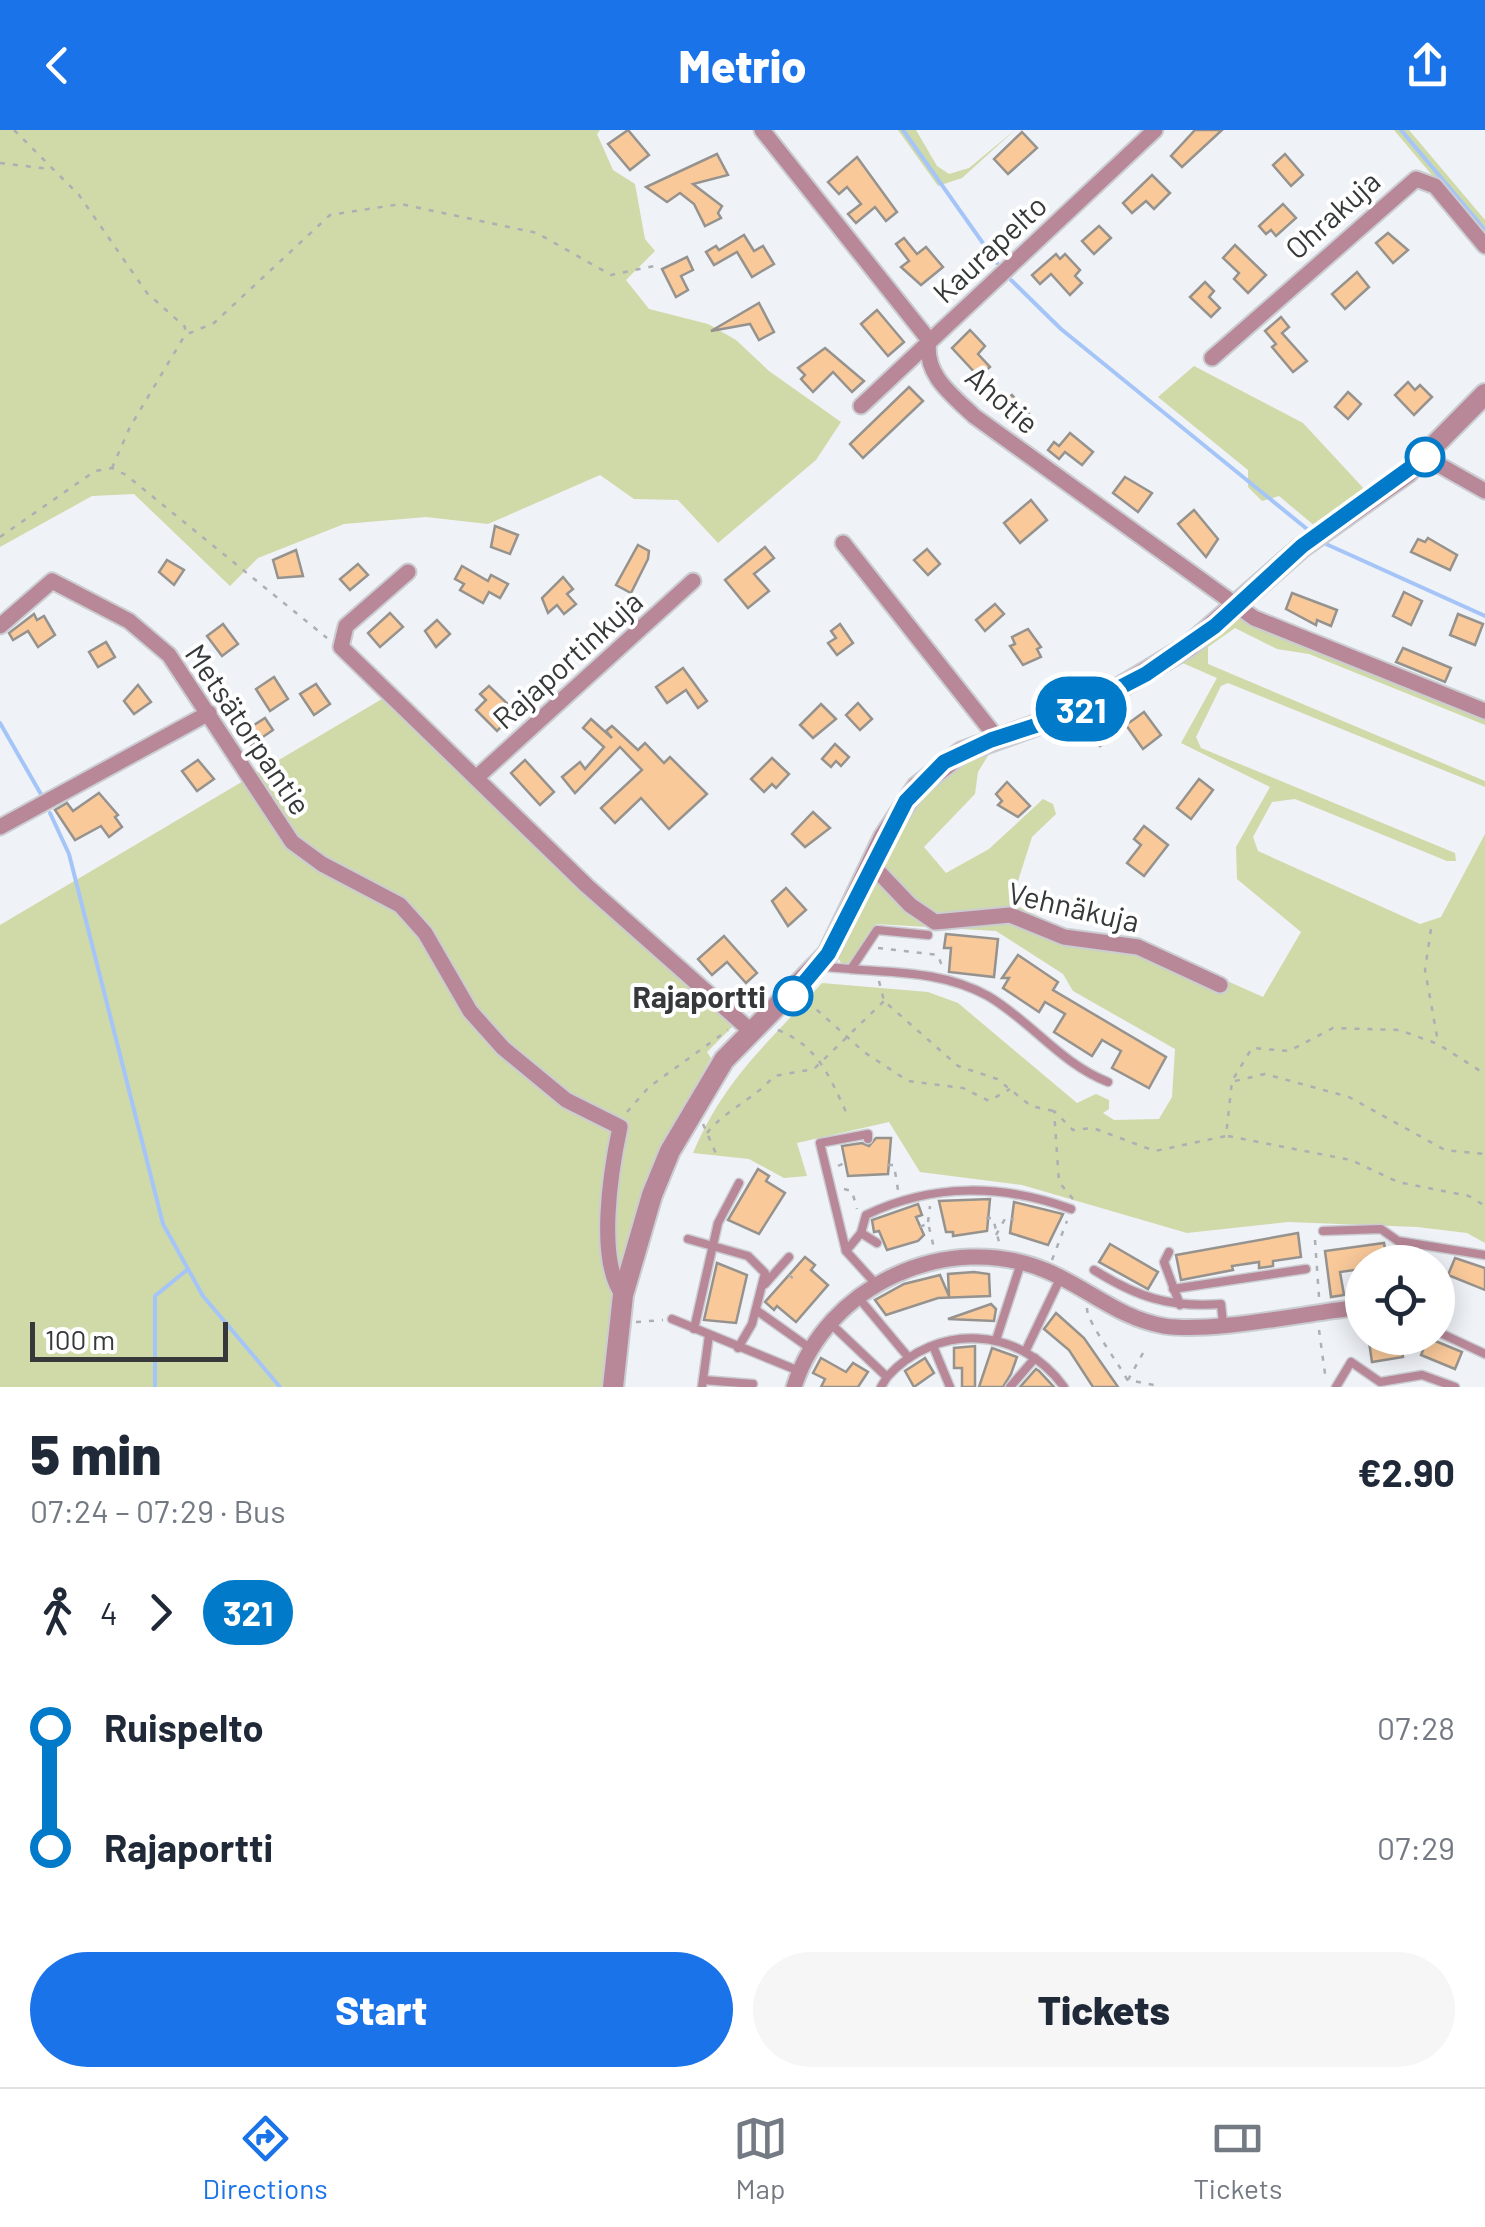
<!DOCTYPE html>
<html lang="en">
<head>
<meta charset="utf-8">
<style>
  body { margin:0; font-family:Barlow,sans-serif; background:#f6f6f7; color:#1f2937; height:100vh; display:flex; flex-direction:column; font-size:38px; white-space:nowrap }
  * { box-sizing:border-box; margin:0 }
  p { font-size:32px; color:#747a83 }
  .icon { flex:none; width:55px; height:55px; fill:none; stroke:currentColor; stroke-width:2; stroke-linecap:round; stroke-linejoin:round }
  .map { position:relative; height:1257px; overflow:hidden }
  .side { display:flex; flex-direction:column; background:#fff; flex:1 }
  .side>* { flex:none }
  .badge { padding:0 20px; border-radius:32px; font-size:35px; line-height:65px }
  .controls { position:absolute; left:1345px; top:1115px; display:grid; gap:20px }
  .controls a { display:grid; place-items:center; width:110px; height:110px; border-radius:50%; background:#fff; box-shadow:0 5px 25px #0003; font-size:50px }
  .scale { position:absolute; left:30px; bottom:25px; width:198px; box-sizing:border-box; padding-left:10px; border:5px solid #363839; border-top:0; font-size:28px; line-height:35px; white-space:nowrap; color:#363839; -webkit-text-stroke:8px #fff; paint-order:stroke }
  .map>.badge { position:absolute; translate:-50% -50%; box-shadow:0 0 0 5px #fff }
  .legs { display:flex; align-items:center; gap:15px; height:110px; padding:0 30px; font-size:32px }
  .legs p { margin-inline-start:auto }
  .overview { display:flex; align-items:center; justify-content:space-between; height:170px; padding:0 30px }
  h1 { font-size:55px; font-weight:800; line-height:75px }
  .button { display:flex; gap:20px; margin-top:auto; padding:20px 30px }
  .button a { flex:1; height:115px; border-radius:60px; background:#1a73e8; color:#fff; font-size:40px; font-weight:800; line-height:115px; text-align:center }
  .button a+a { background:#f6f6f7; color:#1f2937 }
  ul { padding:0 30px; list-style:none }
  li { display:flex; align-items:center; gap:35px; height:120px; font-size:38px }
  li i { display:grid; place-items:center; width:15px; height:100%; margin:0 12px; background:currentColor }
  li i::after { content:''; width:25px; height:25px; margin:-12px; border:8px solid; border-radius:50%; background:#fff }
  li p { margin-inline-start:auto }
  li:first-child i { background:linear-gradient(#0000 50%,currentColor 0) }
  li:last-child i { background:linear-gradient(currentColor 50%,#0000 0) }
  header { display:flex; justify-content:space-between; align-items:center; height:130px; padding:0 30px; background:#1a73e8; color:#fff; font-size:45px; font-weight:800 }
  .tab-bar { display:flex; justify-content:space-around; align-items:center; height:140px; border-top:2px solid #e0e1e3; background:#fff; font-size:28px; color:#747a83 }
  .tab-bar a { display:grid; justify-items:center; gap:5px }
  .tab-bar .on { color:#1a73e8 }
  .map>svg:first-child { display:block }
</style>
</head>
<body>
<header><svg class="icon" aria-label="back" viewBox="0 0 24 24"><path d="M15 5l-7 7 7 7"/></svg>Metrio<svg class="icon" aria-label="share" viewBox="0 0 24 24"><path d="M12 15V3M7 8l5-5 5 5M5 13v7h14v-7"/></svg></header>
<div class="map">
<svg width="1485" height="1257" viewBox="0 0 1485 1257">
  <rect width="100%" height="100%" fill="#eff2f7"/>
  <g fill="#d0d9a8">
    <polygon points="0,0 600,0 597,4 613,40 635,54 645,109 655,121 626,150 649,179 708,194 736,210 769,241 841,292 816,330 718,413 678,370 634,369 600,345 488,394 426,387 344,394 258,428 230,456 134,364 92,366 0,417"/>
    <polygon points="898,0 916,0 937,36 949,44 969,38 1015,0 962,48 938,56"/>
    <polygon points="1394,0 1409,0 1485,90 1485,108"/>
    <polygon points="1194,236 1303,293 1367,362 1316,397 1279,366 1262,371 1248,357 1248,340 1158,267"/>
    <path d="M1241 486 1485 584V595L1309 524 1277 519 1235 498 1208 517V534L1485 651V657L1228 553 1221 556 1196 607 1201 618 1455 723 1456 731H1447L1295 669 1272 672 1253 707 1258 721 1420 794 1441 787 1485 704V1113L1467 1103 1417 1097 1288 1092 1187 1103 1022 1055 920 1042 889 992 797 1013 807 1046 784 1048 749 1029 693 1023C726 946 768 914 822 853L928 862 958 873 1077 973 1096 964 1109 970V979L1103 983 1114 990 1159 989 1172 967 1175 919 1073 861 1063 844 996 801 876 794 852 833H841L836 823 914 674 947 641 992 619 978 642 975 664 924 717 946 743 989 719 1043 669 1053 674 1056 684 1032 707 1011 773 1075 804 1131 808 1263 867 1301 802 1237 749 1236 717 1270 657 1181 613 1217 548 1178 531Z"/>
    <polygon points="387,566 734,895 707,922 711,928 661,1020 605,1257 0,1257 0,795"/>
  </g>
  <g fill="none" stroke-linecap="round" stroke-linejoin="round">
    <g stroke="#a5c5f9" stroke-width="4">
      <polyline points="903,0 997,133"/>
      <polyline points="1401,0 1485,100"/>
      <polyline points="1011,150 1061,199 1307,399"/>
      <polyline points="1326,414 1485,486"/>
      <polyline points="0,593 42,666"/>
      <polyline points="50,683 69,724 163,1094 203,1166 280,1257"/>
      <polyline points="155,1257 155,1166 188,1139"/>
    </g>
  </g>
  <g fill="#f9c99a" stroke="#96928e" stroke-width="2.5">
    <polygon points="628,0 649,25 630,40 608,14"/>
    <polygon points="1195,0 1222,0 1182,37 1171,26"/>
    <polygon points="1022,2 1037,18 1008,44 994,29"/>
    <polygon points="717,24 728,45 693,54 722,76 718,83 721,88 705,96 694,74 680,63 667,72 646,57"/>
    <polygon points="1285,24 1303,45 1291,56 1273,35"/>
    <polygon points="857,27 897,82 886,91 875,77 856,93 848,84 861,74 847,57 839,64 828,52"/>
    <polygon points="1152,45 1170,63 1154,79 1146,71 1132,83 1123,73"/>
    <polygon points="1283,74 1296,88 1276,106 1271,100 1266,104 1259,96"/>
    <polygon points="1099,96 1111,108 1094,124 1082,111"/>
    <polygon points="1388,103 1408,120 1393,133 1376,113"/>
    <polygon points="744,105 754,121 763,116 774,134 752,147 737,122 714,135 706,122 716,116 719,120"/>
    <polygon points="904,108 917,124 926,117 943,137 921,155 901,137 909,131 896,114"/>
    <polygon points="1235,115 1266,145 1248,163 1234,149 1239,143 1223,128"/>
    <polygon points="1056,124 1060,129 1065,124 1080,140 1075,146 1082,153 1070,165 1051,144 1040,154 1032,145"/>
    <polygon points="687,127 693,140 681,146 688,160 676,167 662,139"/>
    <polygon points="1357,142 1369,157 1345,179 1332,164"/>
    <polygon points="1205,152 1214,161 1209,167 1220,178 1211,187 1190,167"/>
    <polygon points="759,173 774,202 759,210 750,194 711,201"/>
    <polygon points="877,180 904,212 888,226 861,194"/>
    <polygon points="1281,187 1289,197 1282,203 1307,231 1293,242 1272,217 1276,214 1265,201"/>
    <polygon points="970,200 985,216 978,224 990,237 979,247 952,218"/>
    <polygon points="825,218 864,251 852,262 833,242 813,262 801,249 805,245 798,238"/>
    <polygon points="1408,252 1415,260 1420,255 1432,267 1414,285 1395,265"/>
    <polygon points="909,257 923,271 863,328 850,314"/>
    <polygon points="1348,262 1361,274 1348,289 1335,277"/>
    <polygon points="1012,265 1029,284 1016,296 999,276"/>
    <polygon points="1070,303 1093,322 1082,335 1065,322 1059,329 1048,320 1054,312 1059,316"/>
    <polygon points="1125,347 1152,363 1138,382 1113,363"/>
    <polygon points="1031,370 1047,390 1020,413 1004,393"/>
    <polygon points="1194,380 1218,409 1206,427 1178,394"/>
    <polygon points="495,396 518,405 510,424 491,417"/>
    <polygon points="1428,408 1457,425 1450,440 1411,422 1418,409 1425,412"/>
    <polygon points="638,415 649,421 648,429 631,463 616,455"/>
    <polygon points="765,417 774,428 754,444 769,461 748,478 725,450"/>
    <polygon points="927,419 940,434 928,445 914,430"/>
    <polygon points="296,420 303,446 278,448 273,430"/>
    <polygon points="167,430 184,440 174,455 159,442"/>
    <polygon points="358,434 368,445 350,460 340,449"/>
    <polygon points="462,436 488,451 491,445 508,454 500,468 489,462 483,473 460,460 464,454 455,449"/>
    <polygon points="563,447 573,459 567,464 576,474 564,484 557,475 548,483 542,468"/>
    <polygon points="1404,462 1422,471 1411,495 1393,486"/>
    <polygon points="1292,463 1337,480 1331,496 1317,490 1316,495 1286,479"/>
    <polygon points="995,474 1004,484 985,501 976,490"/>
    <polygon points="390,483 403,497 380,517 368,503"/>
    <polygon points="34,484 37,490 44,486 55,505 38,517 28,501 13,510 9,503"/>
    <polygon points="1458,484 1483,494 1475,515 1450,505"/>
    <polygon points="437,490 450,504 436,517 425,501"/>
    <polygon points="223,494 238,514 222,526 207,506"/>
    <polygon points="840,494 853,513 837,525 828,513 836,508 831,501"/>
    <polygon points="1028,499 1041,517 1037,519 1041,527 1023,535 1010,516 1015,514 1012,507"/>
    <polygon points="106,512 115,527 98,537 89,522"/>
    <polygon points="1403,518 1451,538 1445,552 1396,532"/>
    <polygon points="683,538 707,571 698,578 686,560 667,573 656,557"/>
    <polygon points="274,547 288,569 270,581 256,559"/>
    <polygon points="316,554 330,574 314,585 300,564"/>
    <polygon points="138,555 151,572 134,584 124,571"/>
    <polygon points="489,556 516,582 497,601 476,580 486,570 480,564"/>
    <polygon points="858,573 872,589 860,600 846,585"/>
    <polygon points="821,574 836,589 813,608 800,595"/>
    <polygon points="1144,582 1161,605 1143,619 1126,595"/>
    <polygon points="265,588 273,600 251,615 243,602"/>
    <polygon points="591,589 612,608 606,601 612,596 638,620 645,613 664,633 670,627 707,664 669,699 641,668 615,693 601,678 642,640 620,617 575,663 562,647 580,632 585,639 604,617 583,598"/>
    <polygon points="1115,590 1122,601 1100,616 1093,604"/>
    <polygon points="835,614 849,627 841,636 836,631 831,637 822,629"/>
    <polygon points="772,628 789,644 776,658 772,654 764,662 751,649"/>
    <polygon points="198,630 214,649 197,661 182,641"/>
    <polygon points="525,630 554,662 540,675 511,643"/>
    <polygon points="1199,649 1213,660 1191,689 1177,678"/>
    <polygon points="1007,652 1030,676 1018,687 998,675 1002,671 996,664"/>
    <polygon points="99,663 118,685 115,687 122,697 109,707 101,696 75,710 55,680 67,673 73,681"/>
    <polygon points="813,682 830,698 805,717 792,704"/>
    <polygon points="1144,696 1168,715 1144,746 1127,733 1141,715 1134,709"/>
    <polygon points="786,758 806,780 788,796 772,771"/>
    <polygon points="946,804 998,809 994,847 949,842 951,818 944,818"/>
    <polygon points="724,806 757,843 746,853 727,832 712,845 698,829"/>
    <polygon points="1018,825 1058,852 1053,860 1166,927 1149,958 1112,938 1121,921 1102,910 1092,926 1054,902 1065,884 1045,872 1039,882 1003,858 1009,848 1002,848"/>
    <polygon points="876,1008 891,1008 888,1044 848,1046 842,1016 862,1013 869,1016"/>
    <polygon points="758,1039 769,1046 766,1051 785,1063 759,1104 728,1090"/>
    <polygon points="990,1069 987,1101 953,1106 953,1102 946,1102 939,1071"/>
    <polygon points="1014,1072 1063,1084 1048,1115 1010,1103"/>
    <polygon points="918,1074 922,1085 916,1087 924,1105 918,1111 887,1120 879,1101 874,1102 872,1090"/>
    <polygon points="1298,1103 1301,1127 1273,1131 1273,1136 1259,1138 1259,1132 1232,1136 1233,1140 1181,1150 1176,1125"/>
    <polygon points="1384,1113 1387,1132 1362,1132 1362,1139 1340,1142 1344,1165 1331,1167 1325,1121"/>
    <polygon points="1110,1114 1158,1142 1148,1159 1099,1132"/>
    <polygon points="805,1127 815,1135 811,1140 828,1155 796,1192 777,1176 774,1180 765,1172"/>
    <polygon points="1455,1128 1485,1138 1485,1160 1448,1145"/>
    <polygon points="717,1133 747,1145 736,1193 704,1190"/>
    <polygon points="974,1142 989,1144 990,1166 938,1168 886,1185 875,1170 904,1154 940,1145 949,1166 948,1144"/>
    <polygon points="991,1174 996,1179 994,1191 948,1189"/>
    <polygon points="1056,1183 1084,1208 1118,1257 1093,1257 1069,1220 1044,1199"/>
    <polygon points="1401,1208 1403,1227 1372,1232 1369,1212"/>
    <polygon points="1428,1208 1462,1222 1455,1239 1421,1225"/>
    <polygon points="975,1216 975,1257 962,1257 962,1238 954,1238 954,1218"/>
    <polygon points="992,1218 1017,1227 1011,1244 1003,1257 979,1257"/>
    <polygon points="821,1228 846,1242 853,1233 868,1242 858,1257 821,1257 825,1249 813,1243"/>
    <polygon points="925,1228 934,1243 914,1257 905,1241"/>
    <polygon points="1036,1239 1039,1241 1054,1257 1020,1257"/>
  </g>
  <g fill="none" stroke-linecap="round" stroke-linejoin="round">
    <g stroke="#cacdd1" stroke-width="11">
      <g id="service">
        <path d="M820 836C877 844 936 837 988 866 1032 892 1060 933 1108 952"/>
        <polyline points="851,839 877,800 928,805"/>
        <polyline points="868,1009 868,1004 820,1013 846,1121 875,1153"/>
        <polyline points="1323,1101 1381,1099 1398,1111 1485,1125"/>
        <polyline points="861,1103 877,1113"/>
        <polyline points="688,1109 748,1126 765,1143 752,1194 738,1218"/>
        <path d="M846 1121 861 1103 866 1085C932 1053 1003 1054 1071 1079"/>
        <polyline points="1169,1122 1164,1132 1180,1175"/>
        <path d="M1094 1140C1137 1167 1170 1178 1221 1174L1223 1193"/>
        <polyline points="765,1154 789,1127"/>
        <polyline points="1173,1159 1306,1139"/>
        <polyline points="857,1166 909,1228"/>
        <polyline points="756,1180 811,1219"/>
        <polyline points="672,1189 799,1241"/>
        <polyline points="830,1193 887,1247 881,1257"/>
        <polyline points="694,1199 718,1093 739,1053"/>
        <polyline points="1438,1202 1485,1224"/>
        <polyline points="996,1210 1021,1133"/>
        <polyline points="933,1216 950,1257"/>
        <polyline points="1025,1222 1060,1149"/>
        <path d="M887 1247C937 1192 1020 1196 1064 1257"/>
        <polyline points="703,1250 753,1254"/>
        <polyline points="702,1257 709,1205"/>
        <polyline points="1010,1257 1035,1228"/>
        <polyline points="1336,1257 1351,1232 1380,1252 1422,1245 1455,1257"/>
      </g>
    </g>
    <g stroke="#cacdd1" stroke-width="19">
      <g id="minor">
        <path d="M762 0 929 210C923 244 952 265 974 286L1254 488 1485 581"/>
        <polyline points="1212,228 1416,49 1435,56 1485,116"/>
        <polyline points="861,276 1155,0"/>
        <polyline points="1425,327 1485,361"/>
        <polyline points="843,413 997,608"/>
        <polyline points="408,442 346,496 341,517 587,756 752,902"/>
        <path d="M0 496 52 451 129 491 169 525 292 712 322 734 400 775 425 803 470 881 503 918 566 970 620 997C611 1039 596 1131 623 1165"/>
        <polyline points="476,648 693,451"/>
        <polyline points="0,697 209,583"/>
        <polyline points="872,735 910,775 935,792 1010,785 1064,807 1138,817 1220,855"/>
        <path d="M794 1257C826 1155 948 1099 1047 1141 1088 1158 1118 1188 1164 1196 1210 1203 1296 1185 1346 1179"/>
      </g>
    </g>
    <g stroke="#cacdd1" stroke-width="24">
      <polyline id="tertiary" points="613,1257 623,1165 652,1065 670,1021 724,930 828,824 884,707 917,657 962,622 1089,576 1189,516 1302,417 1407,343 1485,264"/>
    </g>
    <g stroke="#acafb3" stroke-width="2.5" stroke-dasharray="5 8" stroke-linecap="butt">
      <polyline points="14,0 79,65 147,163 185,197 185,204"/>
      <polyline points="0,33 50,39"/>
      <polyline points="112,338 130,297 185,205 214,193 330,85 401,74 537,103 611,145 654,136"/>
      <polyline points="0,407 95,341 112,338 126,345 327,508"/>
      <polyline points="1431,799 1425,840 1438,912"/>
      <polyline points="878,818 938,825 943,839"/>
      <polyline points="879,851 884,871 958,936 997,949 1031,976 1054,981"/>
      <polyline points="807,871 864,922 908,951 963,958 989,971 1010,959"/>
      <path d="M778 900C819 917 829 946 847 984"/>
      <polyline points="1235,951 1265,944 1349,967 1445,1020 1485,1024"/>
      <polyline points="627,982 649,957 728,900"/>
      <polyline points="703,994 717,1026"/>
      <path d="M707 1003C726 979 755 969 774 946L814 939 884 871"/>
      <polyline points="1228,1006 1351,1030 1398,1052 1469,1066 1485,1076"/>
      <polyline points="888,1035 894,1035 898,1060"/>
      <polyline points="838,1036 848,1031"/>
      <polyline points="844,1059 852,1061 857,1079"/>
      <polyline points="1073,1069 1059,1052 1054,981 1073,1000 1093,998 1155,1021 1226,1006 1232,951 1252,918 1289,921 1333,898 1399,900 1438,914 1485,944"/>
      <polyline points="986,1088 993,1088 1000,1116"/>
      <polyline points="928,1092 930,1076"/>
      <polyline points="920,1097 928,1093 934,1118"/>
      <polyline points="996,1105 1006,1087 1014,1090"/>
      <polyline points="1315,1110 1319,1167"/>
      <polyline points="1052,1130 1067,1091"/>
      <polyline points="789,1145 796,1151"/>
      <path d="M1087 1178C1086 1192 1123 1238 1131 1257"/>
      <polyline points="636,1192 663,1190"/>
      <polyline points="1319,1200 1326,1251"/>
      <polyline points="1143,1223 1128,1250 1154,1255"/>
    </g>
    <use href="#service" stroke="#b88798" stroke-width="8"/>
    <use href="#minor" stroke="#b88798" stroke-width="15"/>
    <use href="#tertiary" stroke="#b88798" stroke-width="20"/>
  </g>
  <g fill="none" stroke-linecap="round" stroke-linejoin="round">
    <g stroke="#fff" stroke-width="22">
      <polyline id="line-1" points="793,866 828,824 906,671 944,632 991,610 1065,586 1146,544 1215,496 1302,416 1425,327"/>
    </g>
    <use href="#line-1" stroke="#007ac9" stroke-width="15"/>
  </g>
  <g fill="#fff" stroke="#007ac9" stroke-width="5">
    <circle cx="1425" cy="327" r="18"/>
    <circle cx="793" cy="866" r="18"/>
  </g>
  <g text-anchor="middle" dominant-baseline="central" stroke-width="8" stroke-linejoin="round" paint-order="stroke">
    <g font-size="30" fill="#363839" stroke="#fff">
      <text transform="translate(1332 84) rotate(-42)">Ohrakuja</text>
      <text transform="translate(989 118) rotate(-43)">Kaurapelto</text>
      <text transform="translate(1003 269) rotate(41)">Ahotie</text>
      <text transform="translate(567 529) rotate(-42)">Rajaportinkuja</text>
      <text transform="translate(249 599) rotate(56)">Metsätorpantie</text>
      <text transform="translate(1074 776) rotate(13)">Vehnäkuja</text>
    </g>
    <g font-size="30" font-weight="bold" fill="#363839" stroke="#fff" text-anchor="end">
      <text x="766" y="866">Rajaportti</text>
    </g>
  </g>
</svg>
<div class="controls">
<a><svg class="icon" aria-label="locate" viewBox="0 0 24 24"><circle cx="12" cy="12" r="6"/><path d="M12 2v4M12 18v4M2 12h4M18 12h4"/></svg></a>
</div>
<div class="scale">100 m</div>
<b class="badge" style="left:1081px;top:579px;background:#007ac9;color:#fff">321</b>
</div>
<section class="side">
<div class="overview"><div><h1>5 min</h1><p>07:24 – 07:29 · Bus</p></div><b>€2.90</b></div>
<div class="legs"><svg class="icon" aria-label="walk" viewBox="0 0 24 24"><circle cx="13" cy="4" r="2"/><path d="M13 8l-2 6 4 7M11 14l-3 7M7 12l3-4h3l4 4"/></svg>4<svg class="icon" aria-label="forward" viewBox="0 0 24 24"><path d="M9 5l7 7-7 7"/></svg><b class="badge" style="background:#007ac9;color:#fff">321</b></div>
<ul>
<li><i style="color:#007ac9"></i><b>Ruispelto</b><p>07:28</p></li>
<li><i style="color:#007ac9"></i><b>Rajaportti</b><p>07:29</p></li>
</ul>
<div class="button"><a>Start</a><a>Tickets</a></div>
</section>
<nav class="tab-bar">
<a class="on"><svg class="icon" aria-label="directions" viewBox="0 0 24 24"><path d="M12 3l9 9-9 9-9-9zM9 14v-3h6M13 9l2 2-2 2"/></svg>Directions</a>
<a><svg class="icon" aria-label="map" viewBox="0 0 24 24"><path d="M3 6l6-2 6 2 6-2v14l-6 2-6-2-6 2zM9 4v14M15 6v14"/></svg>Map</a>
<a><svg class="icon" aria-label="tickets" viewBox="0 0 24 24"><path d="M3 7h18v10H3zM15 7v10"/></svg>Tickets</a>
</nav>
</body>
</html>
